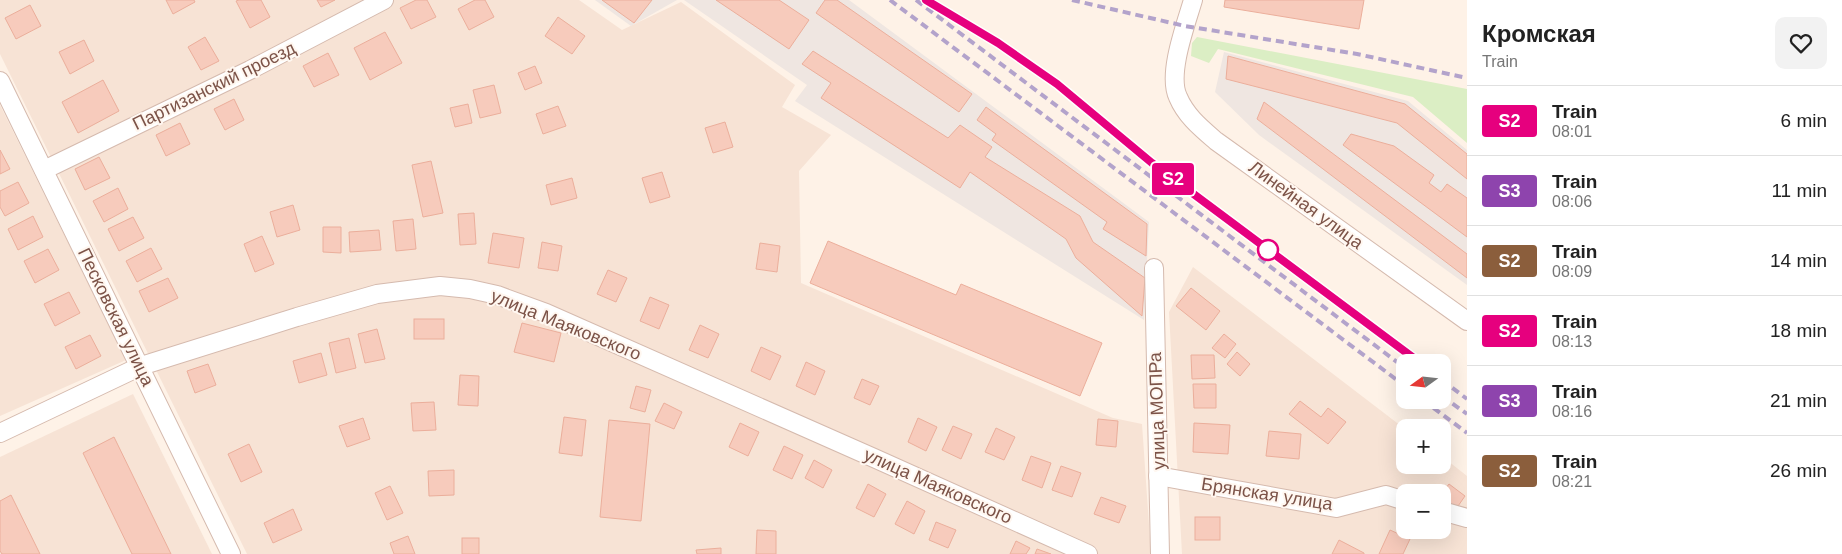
<!DOCTYPE html>
<html lang="en">
<head>
<meta charset="utf-8">
<style>
  body { margin:0; font-family:Helvetica,sans-serif; background:#f2f2f2; color:#222; height:100vh; display:flex; flex-direction:column; font-size:19px; white-space:nowrap }
  * { box-sizing:border-box; margin:0 }
  p { font-size:16px; color:#767676 }
  .icon { flex:none; width:28px; height:28px; fill:none; stroke:currentColor; stroke-width:2; stroke-linecap:round; stroke-linejoin:round }
  .map { position:relative; flex:1; overflow:hidden }
  .details { display:flex; flex-direction:column; background:#fff; width:375px }
  .details>* { flex:none }
  .badge { padding:0 10px; border-radius:4px; font-size:18px; line-height:32px }
  .needle { width:32px; rotate:255deg }
  .fabs { position:absolute; left:1396px; top:354px; display:grid; gap:10px }
  .fabs a { display:grid; place-items:center; width:55px; height:55px; border-radius:10px; background:#fff; box-shadow:0 5px 20px #0002; font-size:25px }
  .map>.badge { position:absolute; translate:-50% -50%; box-shadow:0 0 0 2px #fff }
  .round { display:grid; place-items:center; flex:none; width:52px; height:52px; border-radius:10px; background:#f2f2f2 }
  .overview { display:flex; align-items:center; justify-content:space-between; height:85px; padding:0 15px }
  h1 { font-size:24px; font-weight:700; line-height:38px }
  ul { padding:0; list-style:none }
  li { display:flex; align-items:center; gap:15px; height:70px; padding:0 15px; border-top:1px solid #e0e0e0 }
  li div { flex:1 }
  li b { display:block; font-size:19px }
  li em { font-style:normal }
  li .badge { min-width:55px; font-weight:700; text-align:center }
  main { display:flex; flex:1; min-height:0 }
  .map>svg:first-child { display:block }
</style>
</head>
<body>
<main>
<div class="map">
<svg width="1467" height="554" viewBox="0 0 1467 554">
  <rect width="100%" height="100%" fill="#fef2e7"/>
  <g fill="#f7e3d5" fill-rule="evenodd">
    <polygon points="0,0 579,0 622,30 681,2 795,85 782,107 831,135 799,171 801,283 1113,418 1142,424 1151,554 247,554 0,54"/>
    <polygon points="0,105 126,360 0,416"/>
    <path d="M1193 267 1405 429V465H1442L1443 457 1467 476V554H1182L1169 312ZM1405 492H1442V530H1405Z"/>
    <polygon points="133,394 212,554 0,554 0,457"/>
  </g>
  <g fill="#efe6e1">
    <polygon points="595,0 677,0 631,26"/>
    <polygon points="684,0 849,0 1149,222 1144,320 795,101 807,85"/>
    <polygon points="1224,52 1408,101 1467,150 1467,285 1259,135 1215,92"/>
  </g>
  <polygon fill="#dbeec4" points="1197,37 1467,89 1467,143 1413,97 1218,49 1209,63 1191,56 1192,43"/>
  <g fill="#f7cbbc" stroke="#ebae9b">
    <polygon points="166,0 194,0 195,2 173,14"/>
    <polygon points="239,0 261,0 270,17 250,28 236,1"/>
    <polygon points="317,0 335,0 321,7"/>
    <polygon points="416,0 427,0 436,17 411,29 400,8"/>
    <polygon points="475,0 485,0 494,17 469,30 458,9"/>
    <polygon points="602,0 652,0 634,23"/>
    <polygon points="716,0 779,0 809,20 789,49"/>
    <polygon points="825,0 837,0 972,94 959,112 816,13"/>
    <polygon points="1225,0 1364,0 1359,29 1224,7"/>
    <polygon points="30,5 41,26 16,39 5,18"/>
    <polygon points="558,17 585,36 572,54 545,36"/>
    <polygon points="385,32 402,63 370,80 354,48"/>
    <polygon points="205,37 219,61 201,70 188,47"/>
    <polygon points="84,40 94,61 70,74 59,52"/>
    <polygon points="813,51 948,138 960,125 992,147 985,157 1080,216 1093,242 1145,278 1142,316 1076,258 1066,239 970,172 960,188 821,98 831,83 802,64"/>
    <polygon points="328,53 339,75 314,87 303,66"/>
    <polygon points="1228,56 1405,104 1467,154 1467,179 1397,123 1226,79"/>
    <polygon points="535,66 542,83 525,90 518,73"/>
    <polygon points="103,80 119,111 78,133 62,102"/>
    <polygon points="494,85 501,113 480,118 473,90"/>
    <polygon points="234,99 244,120 225,130 214,109"/>
    <polygon points="1264,102 1467,254 1467,278 1257,119"/>
    <polygon points="468,104 472,123 455,127 450,108"/>
    <polygon points="558,106 566,126 543,134 536,114"/>
    <polygon points="986,107 1147,224 1146,256 1103,229 1107,222 992,140 996,134 977,120"/>
    <polygon points="725,122 733,147 713,153 705,128"/>
    <polygon points="180,123 190,144 166,156 156,135"/>
    <polygon points="1351,134 1394,146 1434,175 1429,183 1441,192 1447,184 1467,198 1467,237 1343,145"/>
    <polygon points="0,150 10,169 0,174"/>
    <polygon points="99,157 110,178 85,190 75,169"/>
    <polygon points="431,161 443,213 423,217 412,165"/>
    <polygon points="662,172 670,197 650,203 642,178"/>
    <polygon points="572,178 577,198 551,205 546,185"/>
    <polygon points="18,182 29,203 5,216 0,207 0,191"/>
    <polygon points="118,188 128,209 104,222 93,201"/>
    <polygon points="293,205 300,230 277,237 270,212"/>
    <polygon points="474,213 476,244 460,245 458,214"/>
    <polygon points="33,216 43,237 18,250 8,229"/>
    <polygon points="133,217 144,238 119,251 108,229"/>
    <polygon points="413,219 416,249 396,251 393,221"/>
    <polygon points="323,227 341,227 341,253 323,252"/>
    <polygon points="379,230 381,250 350,252 349,232"/>
    <polygon points="493,233 524,238 519,268 488,263"/>
    <polygon points="262,236 274,264 255,272 244,244"/>
    <polygon points="828,241 956,295 961,284 1102,343 1080,396 810,283"/>
    <polygon points="542,242 562,246 558,271 538,268"/>
    <polygon points="760,243 780,246 777,272 756,269"/>
    <polygon points="151,248 162,269 137,282 126,261"/>
    <polygon points="48,249 59,270 35,283 24,261"/>
    <polygon points="608,270 627,278 616,302 597,294"/>
    <polygon points="168,278 178,298 149,312 139,291"/>
    <polygon points="1191,288 1220,311 1206,330 1176,306"/>
    <polygon points="69,292 80,313 55,326 44,304"/>
    <polygon points="650,297 669,305 659,329 640,321"/>
    <rect x="414" y="319" width="30" height="20"/>
    <polygon points="522,323 561,333 554,362 514,352"/>
    <polygon points="700,325 719,334 708,358 689,350"/>
    <polygon points="377,329 385,359 365,363 358,334"/>
    <polygon points="1224,334 1236,344 1225,358 1212,348"/>
    <polygon points="90,335 101,356 76,369 65,347"/>
    <polygon points="349,338 356,368 336,373 329,343"/>
    <polygon points="761,347 781,356 770,380 751,371"/>
    <polygon points="1237,352 1250,364 1240,376 1227,364"/>
    <polygon points="321,353 327,375 299,383 293,361"/>
    <polygon points="1191,355 1214,355 1215,378 1192,379"/>
    <polygon points="806,362 825,371 815,395 796,386"/>
    <polygon points="208,364 216,385 195,393 187,371"/>
    <polygon points="460,375 479,376 478,406 458,405"/>
    <polygon points="862,379 879,386 870,405 854,398"/>
    <polygon points="1193,384 1216,384 1216,408 1194,408"/>
    <polygon points="636,386 651,390 645,412 630,408"/>
    <polygon points="1300,401 1321,417 1328,408 1346,422 1328,444 1289,414"/>
    <polygon points="434,402 436,430 413,431 411,403"/>
    <polygon points="664,403 682,412 674,429 655,421"/>
    <polygon points="564,417 586,420 582,456 559,453"/>
    <polygon points="363,418 370,439 347,447 339,426"/>
    <polygon points="918,418 937,427 926,451 908,442"/>
    <polygon points="1098,419 1118,421 1116,447 1096,445"/>
    <polygon points="609,420 650,424 641,521 600,517"/>
    <polygon points="740,423 759,432 748,456 729,447"/>
    <polygon points="1194,423 1230,425 1228,454 1193,452"/>
    <polygon points="953,426 972,434 961,459 942,450"/>
    <polygon points="996,428 1015,437 1004,460 985,452"/>
    <polygon points="1269,431 1301,434 1299,459 1266,456"/>
    <polygon points="114,437 171,554 132,554 83,453"/>
    <polygon points="249,444 262,472 241,482 228,454"/>
    <polygon points="784,446 803,455 792,479 773,470"/>
    <polygon points="1031,456 1051,463 1042,488 1022,480"/>
    <polygon points="814,460 832,470 823,488 805,478"/>
    <polygon points="1061,466 1081,473 1072,497 1052,490"/>
    <polygon points="454,470 454,495 429,496 428,471"/>
    <polygon points="868,484 886,494 874,517 856,508"/>
    <polygon points="1449,484 1465,496 1456,509 1442,498 1442,493"/>
    <polygon points="390,486 403,513 387,520 375,493"/>
    <polygon points="11,495 40,554 2,554 0,551 0,501"/>
    <polygon points="1101,497 1126,506 1119,523 1094,514"/>
    <polygon points="907,501 925,511 914,534 895,524"/>
    <polygon points="293,509 302,530 273,543 264,523"/>
    <rect x="1195" y="517" width="25" height="23"/>
    <polygon points="936,522 956,530 948,548 929,540"/>
    <polygon points="757,530 776,531 776,554 756,554"/>
    <polygon points="1390,530 1410,539 1403,554 1379,554"/>
    <polygon points="408,536 415,554 394,554 390,543"/>
    <rect x="462" y="538" width="17" height="16"/>
    <polygon points="1339,540 1364,553 1364,554 1332,554"/>
    <polygon points="1016,541 1030,548 1026,554 1010,554"/>
    <polygon points="721,548 721,554 697,554 696,550"/>
    <polygon points="1037,549 1051,554 1035,554"/>
  </g>
  <g fill="none" stroke-linecap="round" stroke-linejoin="round">
    <g stroke="#d5baae" stroke-width="20">
      <g id="minor">
        <path d="M1193 0C1186 24 1167 74 1178 97 1186 116 1201 128 1216 141L1467 321"/>
        <polyline points="0,81 231,554"/>
        <polyline points="44,170 250,70 384,0"/>
        <polyline points="1154,268 1160,554"/>
        <polyline points="0,433 141,366 297,317 377,294 440,286 470,289 497,295 546,313 874,458 1088,554"/>
        <polyline points="1158,476 1336,508 1386,495 1405,501"/>
        <polyline points="1442,511 1467,518"/>
      </g>
    </g>
    <use href="#minor" stroke="#fff" stroke-width="18"/>
    <g stroke="#b3a3cb" stroke-width="4" stroke-dasharray="8 5" stroke-linecap="butt">
      <polyline points="890,0 1405,386"/>
      <polyline points="916,0 1405,368"/>
      <polyline points="926,0 998,43 1057,84 1152,163 1419,362"/>
      <polyline points="1072,0 1185,26 1357,54 1467,78"/>
      <polyline points="1442,380 1467,399"/>
      <polyline points="1442,396 1467,414"/>
      <polyline points="1423,400 1467,433"/>
    </g>
  </g>
  <g fill="none" stroke-linecap="round" stroke-linejoin="round">
    <g stroke="#fff" stroke-width="11">
      <polyline id="line" points="926,0 998,43 1057,84 1152,163 1419,362"/>
    </g>
    <use href="#line" stroke="#e6007e" stroke-width="8"/>
  </g>
  <circle fill="#fff" stroke="#e6007e" stroke-width="2.5" cx="1268" cy="250" r="10"/>
  <g text-anchor="middle" dominant-baseline="central" stroke-width="4" stroke-linejoin="round" paint-order="stroke">
    <g font-size="18" fill="#7c5348" stroke="#fff7f0">
      <text transform="translate(214 86) rotate(-26)">Партизанский проезд</text>
      <text transform="translate(1306 205) rotate(36)">Линейная улица</text>
      <text transform="translate(116 317) rotate(64)">Песковская улица</text>
      <text transform="translate(566 325) rotate(22)">улица Маяковского</text>
      <text transform="translate(1157 411) rotate(-92)">улица МОПРа</text>
      <text transform="translate(938 486) rotate(24)">улица Маяковского</text>
      <text transform="translate(1267 494) rotate(9)">Брянская улица</text>
    </g>
  </g>
</svg>
<div class="fabs">
<a><svg class="needle" viewBox="-14 -14 28 28"><path d="M0-13l5 13h-10z" fill="#e53935"/><path d="M0 13l5-13h-10z" fill="#767676"/></svg></a>
<a>+</a>
<a>−</a>
</div>
<b class="badge" style="left:1173px;top:179px;background:#e6007e;color:#fff">S2</b>
</div>
<section class="details">
<div class="overview"><div><h1>Кромская</h1><p>Train</p></div><a class="round"><svg class="icon" aria-label="heart" viewBox="0 0 24 24"><path d="M12 20l-8-8c-3-5 5-10 8-4 3-6 11-1 8 4z"/></svg></a></div>
<ul>
<li><span class="badge" style="background:#e6007e;color:#fff">S2</span><div><b>Train</b><p>08:01</p></div><em>6 min</em></li>
<li><span class="badge" style="background:#8e44ad;color:#fff">S3</span><div><b>Train</b><p>08:06</p></div><em>11 min</em></li>
<li><span class="badge" style="background:#8b5e3c;color:#fff">S2</span><div><b>Train</b><p>08:09</p></div><em>14 min</em></li>
<li><span class="badge" style="background:#e6007e;color:#fff">S2</span><div><b>Train</b><p>08:13</p></div><em>18 min</em></li>
<li><span class="badge" style="background:#8e44ad;color:#fff">S3</span><div><b>Train</b><p>08:16</p></div><em>21 min</em></li>
<li><span class="badge" style="background:#8b5e3c;color:#fff">S2</span><div><b>Train</b><p>08:21</p></div><em>26 min</em></li>
</ul>
</section>
</main>
</body>
</html>
